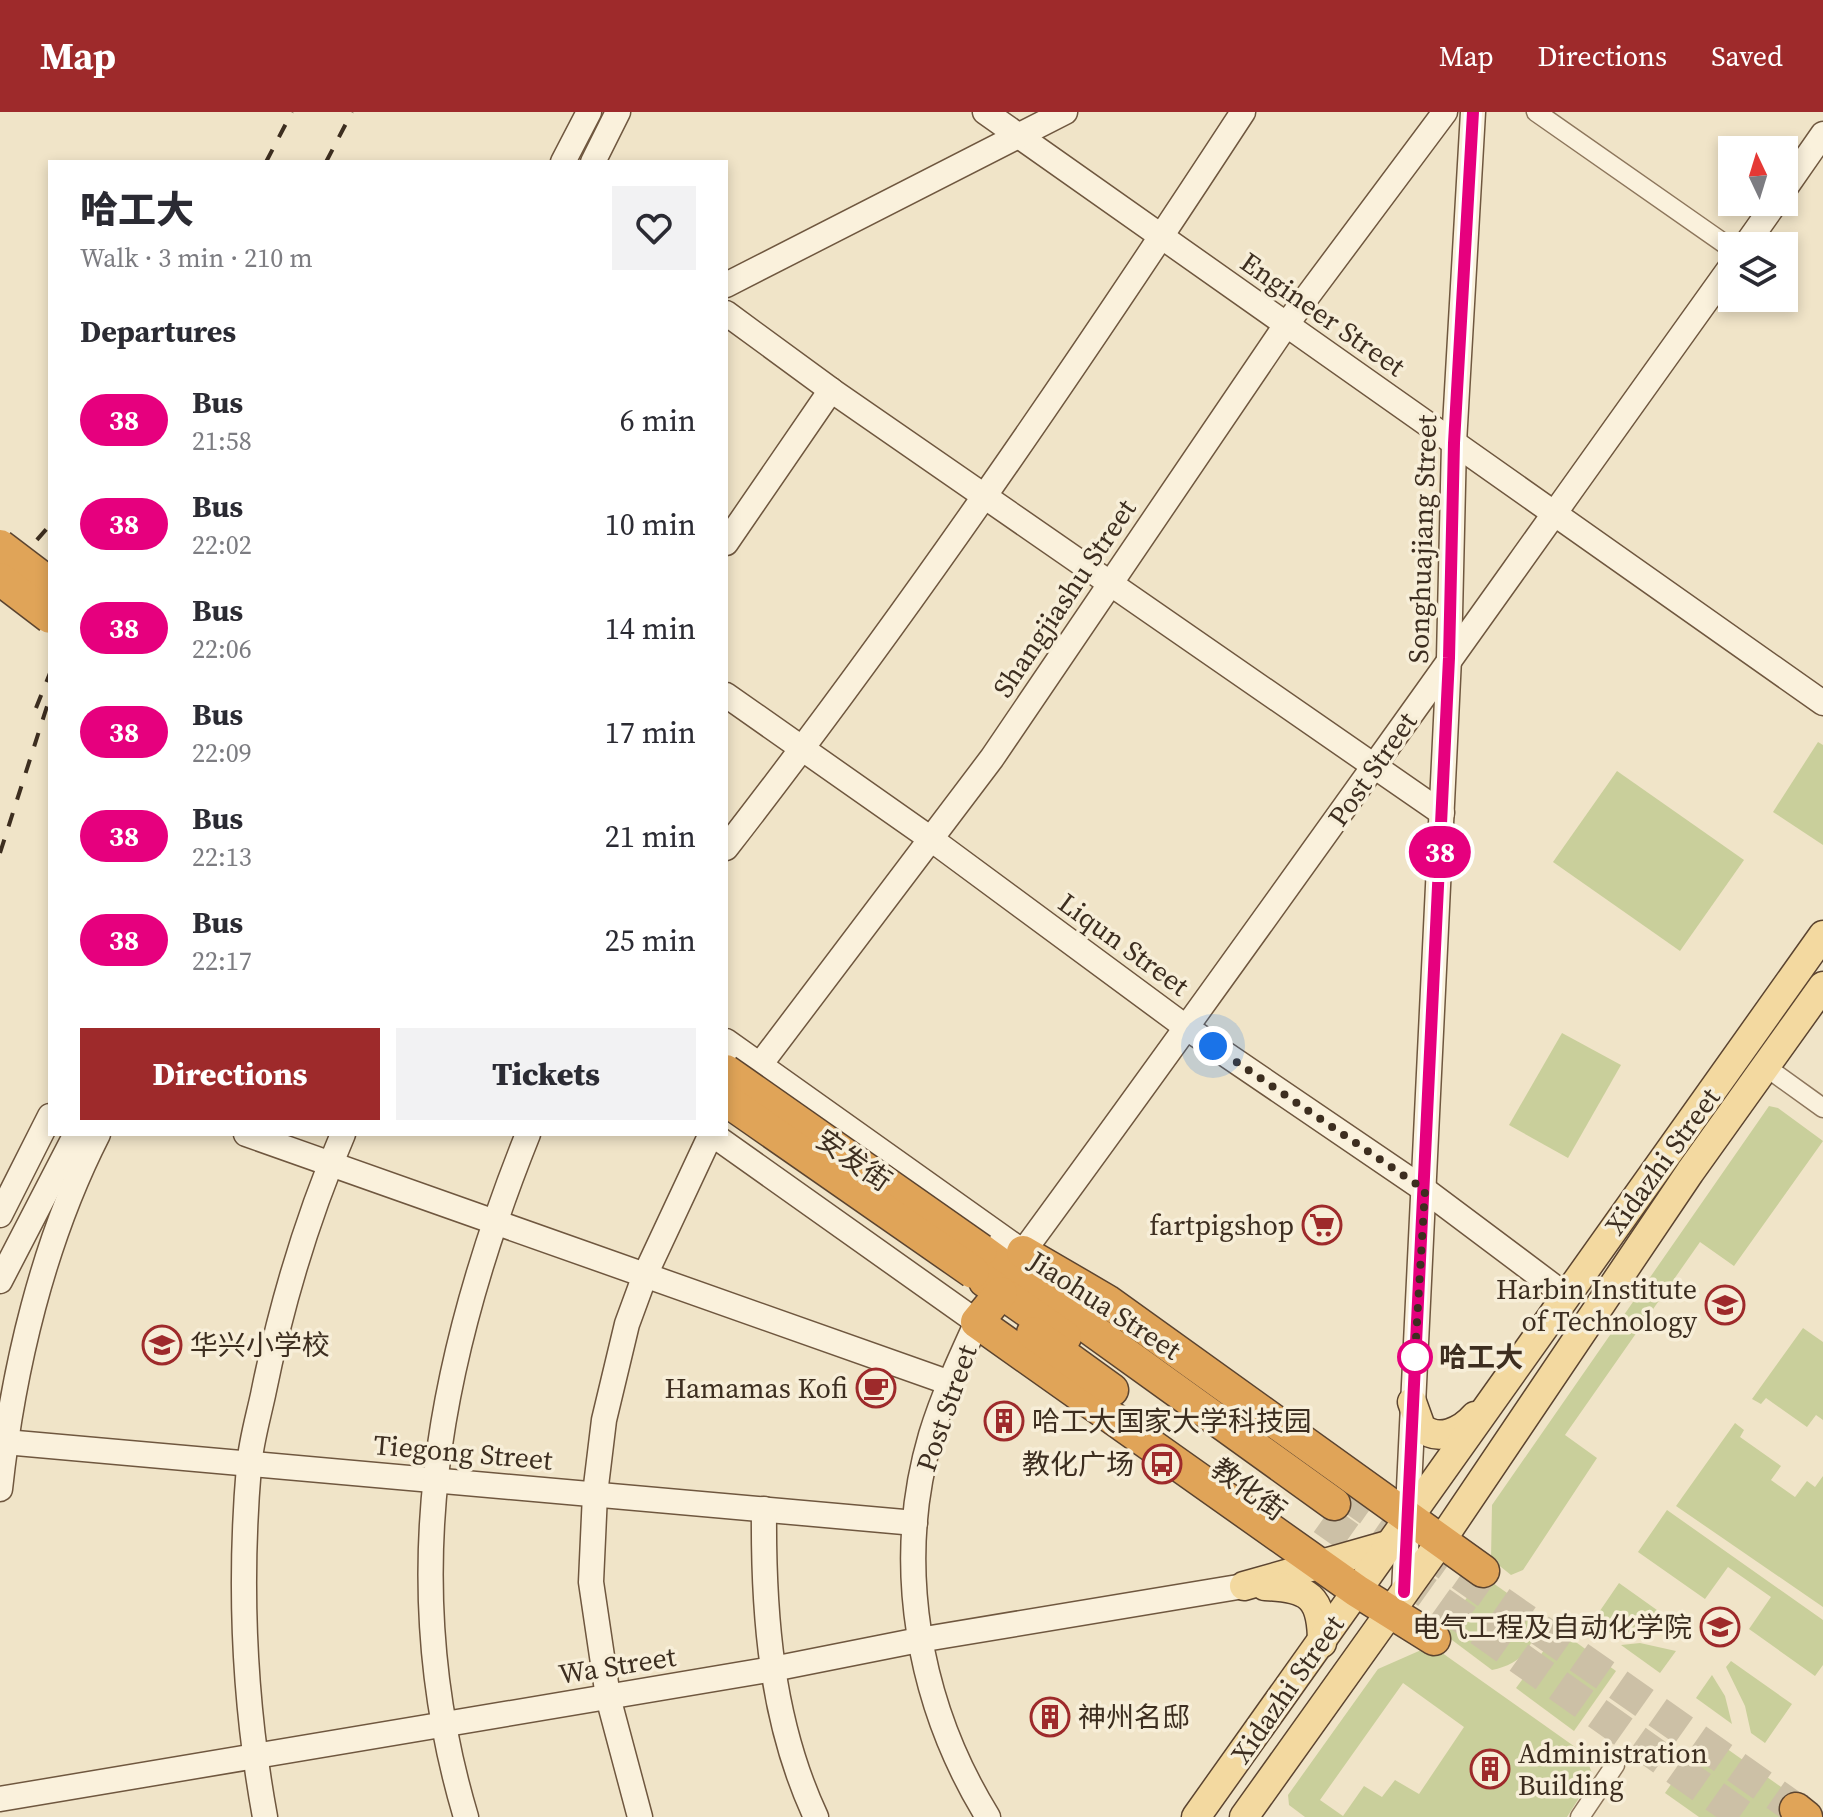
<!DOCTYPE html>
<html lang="en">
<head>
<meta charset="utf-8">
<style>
  body { margin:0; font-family:"Source Serif 4","Noto Sans SC",serif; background:#f2f2f3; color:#2b2b33; height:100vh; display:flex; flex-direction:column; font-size:30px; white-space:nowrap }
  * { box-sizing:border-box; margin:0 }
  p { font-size:26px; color:#7c7c81 }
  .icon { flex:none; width:44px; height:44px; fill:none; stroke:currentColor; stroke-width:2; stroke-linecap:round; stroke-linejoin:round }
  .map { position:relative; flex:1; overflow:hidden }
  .side { position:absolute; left:48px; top:48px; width:680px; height:976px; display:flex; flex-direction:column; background:#fff; border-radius:0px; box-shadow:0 4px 12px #0003 }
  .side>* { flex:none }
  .badge { padding:0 16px; border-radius:26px; font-size:28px; line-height:52px }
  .needle { width:52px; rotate:356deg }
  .fabs { position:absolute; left:1718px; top:24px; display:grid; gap:16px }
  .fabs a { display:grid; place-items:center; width:80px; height:80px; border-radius:0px; background:#fff; box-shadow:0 4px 12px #0003; font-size:40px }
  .you { position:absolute; width:40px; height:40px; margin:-20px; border:6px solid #fff; border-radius:50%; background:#1a73e8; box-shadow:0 0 0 12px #1a73e833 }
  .map>.badge { position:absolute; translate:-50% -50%; box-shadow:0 0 0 4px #fff }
  h2 { padding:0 32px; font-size:30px; line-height:72px }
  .round { display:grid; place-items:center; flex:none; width:84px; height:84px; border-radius:0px; background:#f2f2f3 }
  .summary { display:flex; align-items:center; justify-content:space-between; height:136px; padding:0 32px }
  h1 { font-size:38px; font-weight:800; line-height:60px }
  .cta { display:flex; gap:16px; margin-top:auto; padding:16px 32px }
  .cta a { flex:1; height:92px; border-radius:0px; background:#9e2a2b; color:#fff; font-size:32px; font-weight:800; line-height:92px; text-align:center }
  .cta a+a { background:#f2f2f3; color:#2b2b33 }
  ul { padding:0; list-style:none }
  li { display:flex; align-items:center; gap:24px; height:104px; padding:0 32px }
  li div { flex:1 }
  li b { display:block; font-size:30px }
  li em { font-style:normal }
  li .badge { min-width:88px; font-weight:700; text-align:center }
  header { display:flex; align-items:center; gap:48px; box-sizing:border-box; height:112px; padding:0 40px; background:#9e2a2b; color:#fff }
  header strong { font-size:38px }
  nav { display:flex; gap:44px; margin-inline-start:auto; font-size:28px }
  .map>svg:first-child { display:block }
</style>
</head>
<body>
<header>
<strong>Map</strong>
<nav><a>Map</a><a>Directions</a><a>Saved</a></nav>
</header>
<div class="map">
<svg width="1823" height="1705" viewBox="0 0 1823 1705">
  <rect width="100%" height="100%" fill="#f0e4c8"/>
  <g fill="#c9cf9b" fill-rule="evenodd">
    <polygon points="1818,630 1823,633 1823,733 1773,700"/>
    <polygon points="1617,659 1744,748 1680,839 1553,750"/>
    <polygon points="1562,921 1621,953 1568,1046 1509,1013"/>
    <polygon points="1769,994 1778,996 1823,1029 1734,1154 1700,1130 1565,1323 1597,1346 1523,1458 1511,1463 1491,1447 1492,1393"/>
    <polygon points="1803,1216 1823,1230 1823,1308 1816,1303 1807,1315 1766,1286 1761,1292 1752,1287"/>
    <polygon points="1735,1311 1744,1318 1740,1325 1781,1354 1771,1368 1795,1385 1807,1369 1815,1375 1823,1364 1823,1495 1676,1394"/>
    <polygon points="1667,1398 1823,1508 1823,1553 1815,1564 1749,1517 1771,1485 1728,1455 1705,1487 1638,1440"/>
    <path d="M1483 1464 1534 1500C1539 1533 1523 1551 1492 1558L1444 1522 1443 1518Z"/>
    <polygon points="1619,1471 1685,1518 1681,1524 1658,1519 1611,1521 1593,1509"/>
    <polygon points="1559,1518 1616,1559 1574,1619 1516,1576"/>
    <polygon points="1640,1531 1676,1539 1660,1561 1621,1533"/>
    <path d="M1428 1535 1438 1538 1585 1642 1593 1664 1567 1705H1305L1289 1693 1288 1683 1378 1557ZM1403 1571 1464 1615 1419 1682 1395 1668 1382 1685 1364 1674 1343 1704 1320 1688Z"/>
    <polygon points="1731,1549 1792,1592 1765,1631 1751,1621 1745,1594 1726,1555"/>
    <polygon points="1712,1563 1725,1584 1732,1612 1696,1586"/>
    <polygon points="1706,1622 1801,1689 1790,1705 1699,1705 1665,1681"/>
  </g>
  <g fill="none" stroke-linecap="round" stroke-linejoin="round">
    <g stroke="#ccc0a6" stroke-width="32" stroke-dasharray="32 16" stroke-linecap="butt">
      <polyline points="1343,1380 1796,1697"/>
      <polyline points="1323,1407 1744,1705"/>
    </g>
    <g stroke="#8d765c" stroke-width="21">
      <g id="street">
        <polyline points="1536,0 1732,137"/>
        <polyline points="1766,955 1823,996"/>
        <polyline points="1580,1705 1615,1653"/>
      </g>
    </g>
    <g stroke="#6f573f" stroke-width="27">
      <g id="secondary">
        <polyline points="985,0 1823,591"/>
        <polyline points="563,50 589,0"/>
        <polyline points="593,50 618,0"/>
        <polyline points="1784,78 1823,22"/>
        <polyline points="1745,134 1776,90"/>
        <polyline points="726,173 1065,0"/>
        <polyline points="726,201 831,278 1442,701"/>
        <polyline points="726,431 831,278"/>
        <polyline points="726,583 931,727 1187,916 1425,1078 1565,1183"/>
        <path d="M726 736C910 499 1079 251 1243 0"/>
        <path d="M726 929 1023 1140C1263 813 1496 482 1732 153"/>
        <polyline points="750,966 992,646 1286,213 1445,0"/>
        <polyline points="246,1022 950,1271"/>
        <path d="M712 1022 977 1210C960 1247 943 1284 931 1323 893 1452 918 1592 988 1705"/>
        <polyline points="0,1103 50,1004"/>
        <polyline points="0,1169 76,1022"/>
        <polyline points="5,1330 915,1411"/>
        <path d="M0 1377C13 1257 43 1130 98 1022"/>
        <path d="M764 1397C763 1502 771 1609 816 1705"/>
        <polyline points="1404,1480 1449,546 1454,331 1473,0"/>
        <polyline points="0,1687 773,1557 919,1528 1244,1474"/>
        <path d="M265 1705C244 1590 239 1471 249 1354 251 1330 258 1306 263 1283 281 1193 307 1106 343 1022"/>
        <path d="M466 1705C395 1468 438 1246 528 1022"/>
        <polyline points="640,1705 608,1585 591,1470 595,1382 604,1308 627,1212 645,1163 711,1022"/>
      </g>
    </g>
    <g stroke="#5b4430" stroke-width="31">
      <g id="primary">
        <path d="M1412 1290 1421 1315C1438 1331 1462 1319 1475 1304"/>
        <polyline points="1244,1474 1388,1433"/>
        <path d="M1265 1474C1309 1476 1322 1484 1322 1531"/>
        <polyline points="1196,1705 1823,823"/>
        <polyline points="1244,1705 1441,1429 1690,1060 1823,874"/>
      </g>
    </g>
    <g stroke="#5b4430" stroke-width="35">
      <g id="highway">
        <polyline points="981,1138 1334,1392"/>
        <polyline points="1023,1140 1107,1189 1483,1459"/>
        <polyline points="985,1169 1065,1225"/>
        <polyline points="1001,1181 977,1210 1357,1479 1434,1527"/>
        <polyline points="1033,1221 1112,1278"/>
        <polyline points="1796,1697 1806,1705"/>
      </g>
    </g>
    <use href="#street" stroke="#faf1dc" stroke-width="18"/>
    <use href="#secondary" stroke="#faf1dc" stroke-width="24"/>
    <use href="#primary" stroke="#f3d9a0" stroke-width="28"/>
    <use href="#highway" stroke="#e0a458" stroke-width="32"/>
    <g stroke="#3d2e20" stroke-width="4" stroke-dasharray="14 14" stroke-linecap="butt">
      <polyline points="266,50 292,0"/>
      <polyline points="326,50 352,0"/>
      <polyline points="0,470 50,413"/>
      <polyline points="0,487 21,464"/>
      <polyline points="36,596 50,561"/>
      <polyline points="0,741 50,585"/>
    </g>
    <g stroke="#5b4430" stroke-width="35" stroke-linecap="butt">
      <g id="highway-bridge">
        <polyline points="0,434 50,472"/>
        <polyline points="0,467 50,505"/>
        <polyline points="726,959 981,1138"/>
        <polyline points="726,988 973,1160"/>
      </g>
    </g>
    <use href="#highway-bridge" stroke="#e0a458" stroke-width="32"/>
  </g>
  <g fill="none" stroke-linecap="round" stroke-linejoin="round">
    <g stroke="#fff" stroke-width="18">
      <polyline id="line" points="1404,1480 1449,546 1454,331 1473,0"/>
    </g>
    <use href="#line" stroke="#e6007e" stroke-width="12"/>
    <polyline stroke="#3d2e20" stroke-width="8" stroke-dasharray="0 14.4" points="1213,934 1425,1078 1414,1259 1415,1245"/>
  </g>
  <defs>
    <g id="supermarket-ring" transform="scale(2)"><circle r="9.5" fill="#f7eed8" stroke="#9e2a2b" stroke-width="1.5"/><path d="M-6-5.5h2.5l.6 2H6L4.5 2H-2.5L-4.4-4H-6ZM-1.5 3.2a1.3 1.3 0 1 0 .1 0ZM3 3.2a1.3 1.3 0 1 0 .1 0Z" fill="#9e2a2b"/></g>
    <g id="university-ring" transform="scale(2)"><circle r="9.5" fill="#f7eed8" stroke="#9e2a2b" stroke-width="1.5"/><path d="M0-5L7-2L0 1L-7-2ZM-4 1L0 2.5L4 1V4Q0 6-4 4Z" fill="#9e2a2b"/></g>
    <g id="school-ring" transform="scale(2)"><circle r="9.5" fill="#f7eed8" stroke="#9e2a2b" stroke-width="1.5"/><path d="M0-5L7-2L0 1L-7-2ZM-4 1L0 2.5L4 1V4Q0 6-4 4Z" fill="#9e2a2b"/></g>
    <g id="cafe-ring" transform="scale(2)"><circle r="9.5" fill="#f7eed8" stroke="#9e2a2b" stroke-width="1.5"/><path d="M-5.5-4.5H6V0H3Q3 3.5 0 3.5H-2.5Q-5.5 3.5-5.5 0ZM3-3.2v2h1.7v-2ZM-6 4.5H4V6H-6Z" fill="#9e2a2b"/></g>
    <g id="building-ring" transform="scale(2)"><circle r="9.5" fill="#f7eed8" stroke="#9e2a2b" stroke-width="1.5"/><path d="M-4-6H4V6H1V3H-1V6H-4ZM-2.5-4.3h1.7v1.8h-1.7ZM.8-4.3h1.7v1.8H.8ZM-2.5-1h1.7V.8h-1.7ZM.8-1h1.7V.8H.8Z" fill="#9e2a2b"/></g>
    <g id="bus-ring" transform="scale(2)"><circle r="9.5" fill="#f7eed8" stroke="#9e2a2b" stroke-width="1.5"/><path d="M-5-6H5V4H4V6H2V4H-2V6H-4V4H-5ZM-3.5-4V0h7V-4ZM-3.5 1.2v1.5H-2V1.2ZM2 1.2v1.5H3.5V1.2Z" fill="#9e2a2b"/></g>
  </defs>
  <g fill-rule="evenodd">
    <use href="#supermarket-ring" x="1322" y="1113"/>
    <use href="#university-ring" x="1725" y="1193"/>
    <use href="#school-ring" x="162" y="1233"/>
    <use href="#cafe-ring" x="876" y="1276"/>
    <use href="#building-ring" x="1004" y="1309"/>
    <use href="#bus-ring" x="1162" y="1352"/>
    <use href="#university-ring" x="1720" y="1515"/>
    <use href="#building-ring" x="1050" y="1605"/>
    <use href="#building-ring" x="1490" y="1657"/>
  </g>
  <circle fill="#fff" stroke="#e6007e" stroke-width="4" cx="1415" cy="1245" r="16"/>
  <g text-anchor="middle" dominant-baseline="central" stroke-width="7" stroke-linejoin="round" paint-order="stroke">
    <g font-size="28" fill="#3d2e20" stroke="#f7eed8">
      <text transform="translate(1323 202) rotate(35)">Engineer Street</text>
      <text transform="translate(1422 427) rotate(-88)">Songhuajiang Street</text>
      <text transform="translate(1064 486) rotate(-56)">Shangjiashu Street</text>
      <text transform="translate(1372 657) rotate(-55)">Post Street</text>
      <text transform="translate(1124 832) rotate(36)">Liqun Street</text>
      <text transform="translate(854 1048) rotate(35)">安发街</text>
      <text transform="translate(1662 1049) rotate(-54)">Xidazhi Street</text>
      <text transform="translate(1105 1193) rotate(33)">Jiaohua Street</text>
      <text transform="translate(946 1296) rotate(-71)">Post Street</text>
      <text transform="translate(463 1340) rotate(5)">Tiegong Street</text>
      <text transform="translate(1249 1377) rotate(36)">教化街</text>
      <text transform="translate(617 1553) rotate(-9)">Wa Street</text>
      <text transform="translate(1287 1577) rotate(-55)">Xidazhi Street</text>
    </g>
    <g font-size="28" fill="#3d2e20" stroke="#f7eed8" text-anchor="end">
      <text x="1294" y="1113">fartpigshop</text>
      <text x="1697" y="1177">Harbin Institute<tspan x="1697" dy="32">of Technology</tspan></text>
      <text x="190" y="1233" text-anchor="start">华兴小学校</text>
      <text x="848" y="1276">Hamamas Kofi</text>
      <text x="1032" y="1309" text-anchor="start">哈工大国家大学科技园</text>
      <text x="1134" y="1352">教化广场</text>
      <text x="1692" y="1515">电气工程及自动化学院</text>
      <text x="1078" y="1605" text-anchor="start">神州名邸</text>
      <text x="1518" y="1641" text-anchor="start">Administration<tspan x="1518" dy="32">Building</tspan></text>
    </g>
    <g font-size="28" font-weight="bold" fill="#3d2e20" stroke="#f7eed8" text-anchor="start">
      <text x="1439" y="1245">哈工大</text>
    </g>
  </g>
</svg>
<div class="fabs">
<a><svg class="needle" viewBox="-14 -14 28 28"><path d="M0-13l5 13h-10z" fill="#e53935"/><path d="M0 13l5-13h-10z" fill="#7c7c81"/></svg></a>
<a><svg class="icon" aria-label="layers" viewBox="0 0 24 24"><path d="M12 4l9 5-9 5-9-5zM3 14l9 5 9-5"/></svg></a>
</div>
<div class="you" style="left:1213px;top:934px"></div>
<b class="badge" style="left:1440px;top:740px;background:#e6007e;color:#fff">38</b>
<section class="side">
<div class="summary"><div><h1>哈工大</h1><p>Walk · 3 min · 210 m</p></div><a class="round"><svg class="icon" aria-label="heart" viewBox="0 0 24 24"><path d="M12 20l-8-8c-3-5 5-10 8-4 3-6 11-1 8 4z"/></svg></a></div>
<h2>Departures</h2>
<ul>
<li><span class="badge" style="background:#e6007e;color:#fff">38</span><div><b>Bus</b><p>21:58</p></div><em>6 min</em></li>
<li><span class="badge" style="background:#e6007e;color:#fff">38</span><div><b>Bus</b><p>22:02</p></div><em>10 min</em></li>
<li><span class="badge" style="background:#e6007e;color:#fff">38</span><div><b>Bus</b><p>22:06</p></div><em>14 min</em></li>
<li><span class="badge" style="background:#e6007e;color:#fff">38</span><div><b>Bus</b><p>22:09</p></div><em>17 min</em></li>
<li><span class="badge" style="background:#e6007e;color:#fff">38</span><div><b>Bus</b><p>22:13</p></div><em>21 min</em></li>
<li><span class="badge" style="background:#e6007e;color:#fff">38</span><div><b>Bus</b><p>22:17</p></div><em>25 min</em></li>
</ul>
<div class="cta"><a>Directions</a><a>Tickets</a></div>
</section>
</div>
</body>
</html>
